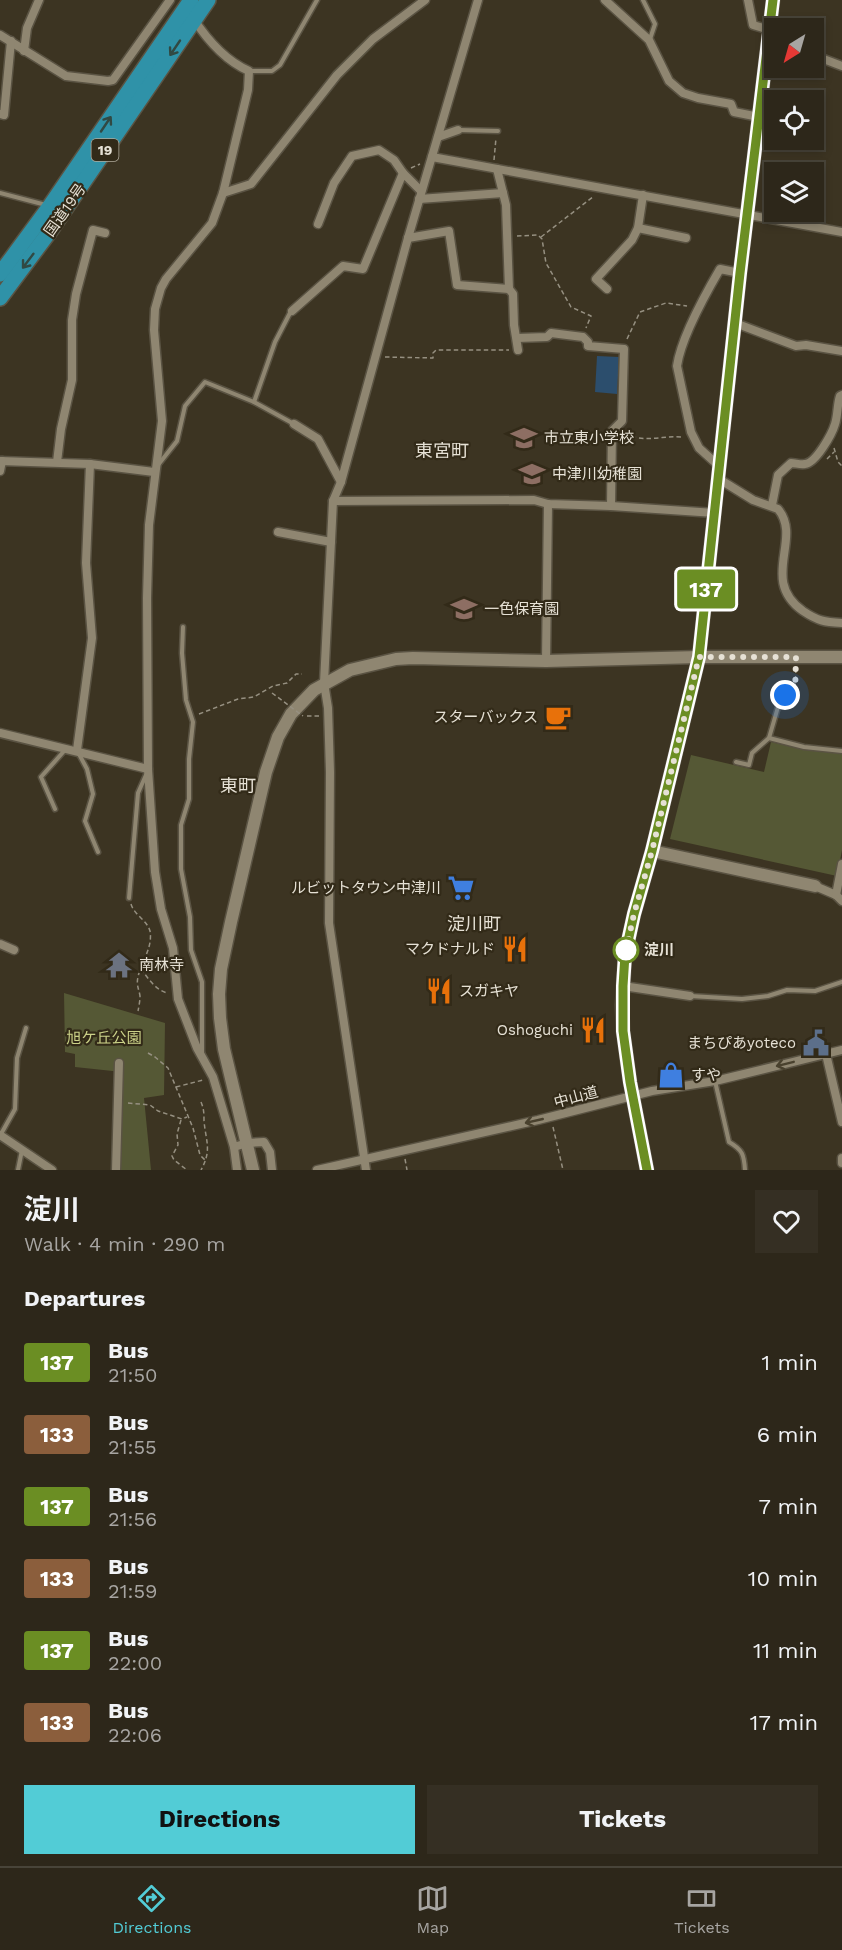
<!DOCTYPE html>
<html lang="en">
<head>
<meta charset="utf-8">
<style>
  body { margin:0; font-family:"Work Sans","Noto Sans JP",sans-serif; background:#352f23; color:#f1f3f6; height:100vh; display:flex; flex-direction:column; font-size:22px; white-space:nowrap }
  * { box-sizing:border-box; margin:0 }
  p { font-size:20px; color:#a7a5a2 }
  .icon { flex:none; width:33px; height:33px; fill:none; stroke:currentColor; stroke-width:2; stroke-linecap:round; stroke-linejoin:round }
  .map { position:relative; height:1170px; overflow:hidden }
  .panel { display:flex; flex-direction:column; background:#2d271a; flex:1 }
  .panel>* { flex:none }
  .badge { padding:0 12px; border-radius:4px; font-size:21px; line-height:39px }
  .needle { width:39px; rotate:217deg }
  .buttons { position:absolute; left:764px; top:18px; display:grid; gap:12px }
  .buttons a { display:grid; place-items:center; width:60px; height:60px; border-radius:0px; background:#2d271a; box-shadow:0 3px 9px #0003,0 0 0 2px #484439; font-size:30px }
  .you { position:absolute; width:30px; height:30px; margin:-15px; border:4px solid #fff; border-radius:50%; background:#1a73e8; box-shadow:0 0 0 9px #1a73e833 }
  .map>.badge { position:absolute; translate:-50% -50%; box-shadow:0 0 0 3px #fff }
  h2 { padding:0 24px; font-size:22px; line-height:54px }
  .round { display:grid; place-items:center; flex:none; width:63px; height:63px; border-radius:0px; background:#352f23 }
  .overview { display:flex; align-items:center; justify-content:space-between; height:102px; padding:0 24px }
  h1 { font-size:28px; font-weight:700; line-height:45px }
  .cta { display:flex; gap:12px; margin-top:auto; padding:12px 24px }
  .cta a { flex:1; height:69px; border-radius:0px; background:#52ccd6; color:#111; font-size:24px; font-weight:700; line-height:69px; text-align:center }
  .cta a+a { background:#352f23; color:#f1f3f6 }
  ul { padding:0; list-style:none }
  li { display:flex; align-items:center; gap:18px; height:72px; padding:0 24px }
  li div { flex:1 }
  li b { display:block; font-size:22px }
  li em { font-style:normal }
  li .badge { min-width:66px; font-weight:700; text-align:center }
  .menu { display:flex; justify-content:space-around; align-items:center; height:84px; border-top:2px solid #484439; background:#2d271a; font-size:16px; color:#a7a5a2 }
  .menu a { display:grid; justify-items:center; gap:3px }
  .menu .current { color:#52ccd6 }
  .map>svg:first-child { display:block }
</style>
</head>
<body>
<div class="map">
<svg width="842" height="1170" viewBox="0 0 842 1170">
  <rect width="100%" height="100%" fill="#3c3422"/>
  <g fill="#555835">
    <polygon points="771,742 805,750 842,753 842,850 837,876 670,839 691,755 764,772"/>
    <polygon points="64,993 165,1023 164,1095 144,1098 151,1170 119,1170 122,1072 75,1067 75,1054 65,1052"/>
  </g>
  <polygon fill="#2c4e6d" points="597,356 619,357 617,394 595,392"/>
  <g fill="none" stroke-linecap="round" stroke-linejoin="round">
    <g stroke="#5a5343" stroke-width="7">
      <g id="lane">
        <polyline points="643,0 655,24 650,39"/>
        <polyline points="250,71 272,71 280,65 317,0"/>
        <polyline points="459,130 498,131"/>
        <polyline points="0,193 46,205"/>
        <polyline points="254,402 275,342 291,311"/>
        <polyline points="158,465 177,441 185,406 205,382 254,402 294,424"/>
        <polyline points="183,627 182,653 186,700 193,722 189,759 189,799 181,825 181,869 190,917 191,950 202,982 202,1054"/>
        <polyline points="769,738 778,707 785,695 791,695"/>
        <polyline points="79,754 87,769 93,794 85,821 98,852"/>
        <polyline points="736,762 749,765 752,753 769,738 804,747 842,751"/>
        <polyline points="55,809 41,777 65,750"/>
        <polyline points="129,898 138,793 146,775"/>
        <polyline points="690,996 742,999 768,996 787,990 815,991 842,982"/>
        <path d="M715 1081 729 1142C743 1150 744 1155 745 1170"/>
        <polyline points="1,1134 15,1109 17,1058 26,1028"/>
        <polyline points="18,1170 22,1150"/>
      </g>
    </g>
    <g stroke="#5a5343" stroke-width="11">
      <g id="street">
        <polyline points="605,0 649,40 669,81 683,93 698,98 731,104 734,112 759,117"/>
        <polyline points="748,0 753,25 770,30"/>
        <path d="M193 18C206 38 226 61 249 71L248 90 223 193 212 223 166 279 161 288 155 309 154 330 162 421 149 525 147 598 148 769 155 872 161 909 173 948 178 999 197 1048 213 1077 234 1147 247 1143 264 1142 270 1152 272 1170"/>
        <polyline points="0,35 66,76 108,81 113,80 170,0"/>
        <polyline points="24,51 27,28 39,0"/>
        <polyline points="813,55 842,66"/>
        <polyline points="0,114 4,115 11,41"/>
        <polyline points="438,137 458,130"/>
        <polyline points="432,157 842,232"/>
        <polyline points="497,169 506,205 509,289 513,294 514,325 518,350"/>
        <polyline points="223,193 251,184 337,75 373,39 425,0"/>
        <polyline points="419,199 503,193"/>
        <polyline points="318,224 334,183 352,156 379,150 394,160 403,173"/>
        <polyline points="638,228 686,238"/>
        <polyline points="408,238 449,231 457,285 509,289"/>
        <polyline points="607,289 596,279 632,240 638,228 643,195"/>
        <polyline points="292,311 343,266 363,269 403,173 421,191"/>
        <polyline points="735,323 796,346 806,345 842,351"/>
        <polyline points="517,338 547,337 551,333 583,337 588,342 588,346 624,349 622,421 612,431 611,506"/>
        <polyline points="294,424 318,439 341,482"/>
        <polyline points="0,461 90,464 154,472"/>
        <polyline points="57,462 61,429 72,380 72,320 76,294 93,230 105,233"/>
        <path d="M719 466 699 448 691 432 677 366C681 338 706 293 720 269L740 273"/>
        <polyline points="0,471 2,461"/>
        <path d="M719 479 753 500 778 509C803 539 759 580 803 611 818 621 824 622 842 623"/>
        <polyline points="333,501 534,500 548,504 611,506 715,513"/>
        <path d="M772 505 778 475 791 463C795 463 801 465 805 464 816 463 832 434 835 424 838 415 837 405 840 396L842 395"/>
        <polyline points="278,532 331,542"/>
        <polyline points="546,661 548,504"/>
        <polyline points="0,733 148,769"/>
        <polyline points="77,750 92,638 86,563 90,464"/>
        <polyline points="815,886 836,895 842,901"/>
        <polyline points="836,895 842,864"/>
        <polyline points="0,944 14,950"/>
        <polyline points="623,986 690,996"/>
        <polyline points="826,1054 842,1122"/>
        <polyline points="0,1135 52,1170"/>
        <polyline points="234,1147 237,1170"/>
        <polyline points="842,1158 842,1163"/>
        <polyline points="116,1170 119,1063"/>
        <polyline points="317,1170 538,1120 652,1091 715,1081 842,1050"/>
        <polyline points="366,1170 329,923 330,772 328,708 324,683 333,501 341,482 408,238 478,0"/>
      </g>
    </g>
    <g stroke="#5a5343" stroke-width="15">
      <g id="secondary">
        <polyline points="652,851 815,886"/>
        <polyline points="253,1170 224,1049 220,1018 219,994 221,969 231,922 266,772 278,737 291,714 314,690 350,670 396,659 413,658 546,661 699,657 842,657"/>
      </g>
    </g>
    <g stroke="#5a5343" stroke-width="15">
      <polyline id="primary" points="647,1170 630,1082 623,1031 622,1005 625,955 634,914 652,851 699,657 740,273 773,0"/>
    </g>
    <g stroke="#5a5343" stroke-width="18">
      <g id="highway">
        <polyline points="0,274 50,206 191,0"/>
        <polyline points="0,298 50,231 208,0"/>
      </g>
    </g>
    <g stroke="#969081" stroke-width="1.5" stroke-dasharray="4.5 3" stroke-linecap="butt">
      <polyline points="494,160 496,138"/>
      <polyline points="411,168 420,164"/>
      <polyline points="517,236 538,235 542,239 546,263 571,307 591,316 586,328"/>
      <polyline points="541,237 594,196"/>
      <polyline points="627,339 640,312 666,303 687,306"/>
      <polyline points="385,357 433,358 433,353 436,350 509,350"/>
      <path d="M625 433C642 444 663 435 682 437"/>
      <polyline points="834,448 838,462 842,466"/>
      <polyline points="827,459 834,452"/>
      <polyline points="795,688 796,669"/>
      <polyline points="199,714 238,699 254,697 273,686 287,683 296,674 302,674"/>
      <polyline points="307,716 320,716"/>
      <path d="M131 904C134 915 147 920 150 931 153 948 141 962 138 977 136 985 139 989 140 996 140 1001 139 1006 138 1011"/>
      <path d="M141 969C148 978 156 991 168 993"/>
      <polyline points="148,1053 155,1057 168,1068 193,1128 200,1155 206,1161"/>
      <polyline points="176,1087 203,1080"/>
      <path d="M201 1102C204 1109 204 1114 204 1121 206 1142 212 1150 201 1170"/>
      <polyline points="128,1103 150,1105 158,1111 182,1119 187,1117"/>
      <polyline points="181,1120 177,1134 178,1145 172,1156 174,1160 187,1170"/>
      <polyline points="553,1127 563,1170"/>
      <polyline points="405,1159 407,1170"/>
    </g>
    <use href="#lane" stroke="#8f8671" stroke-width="4"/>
    <use href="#street" stroke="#8f8671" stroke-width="8"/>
    <use href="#secondary" stroke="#8f8671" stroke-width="12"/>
    <use href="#primary" stroke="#558d92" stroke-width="12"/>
    <use href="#highway" stroke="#2f92a8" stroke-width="15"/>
    <polyline stroke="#969081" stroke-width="1.5" stroke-dasharray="4.5 3" stroke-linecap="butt" points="272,693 303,716"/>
  </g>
  <defs><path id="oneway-shaft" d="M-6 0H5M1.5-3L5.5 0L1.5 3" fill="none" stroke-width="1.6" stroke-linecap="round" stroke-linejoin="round" transform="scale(1.5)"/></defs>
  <g stroke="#314943">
    <use href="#oneway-shaft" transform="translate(175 48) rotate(124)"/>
    <use href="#oneway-shaft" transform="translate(106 124) rotate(-56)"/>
    <use href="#oneway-shaft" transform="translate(28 261) rotate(127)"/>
  </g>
  <g stroke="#49412e">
    <use href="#oneway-shaft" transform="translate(785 1064) rotate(166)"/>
    <use href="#oneway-shaft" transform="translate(534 1121) rotate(167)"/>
  </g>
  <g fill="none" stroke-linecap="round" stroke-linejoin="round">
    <g stroke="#fff" stroke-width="14">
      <polyline id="line" points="647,1170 630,1082 623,1031 623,986 625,955 634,914 652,851 699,657 740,273 773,0"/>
    </g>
    <use href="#line" stroke="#6b8e23" stroke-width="9"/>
    <polyline stroke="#e6e1d5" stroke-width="6" stroke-dasharray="0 10.8" points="626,950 625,955 634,914 652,851 699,657 796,657 795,694 785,695"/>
  </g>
  <defs>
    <g id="school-bare" transform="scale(2.07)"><path d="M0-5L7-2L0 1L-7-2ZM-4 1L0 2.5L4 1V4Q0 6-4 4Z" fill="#8d6e63" stroke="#322a18" stroke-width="2.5" paint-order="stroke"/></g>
    <g id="cafe-bare" transform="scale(2.07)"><path d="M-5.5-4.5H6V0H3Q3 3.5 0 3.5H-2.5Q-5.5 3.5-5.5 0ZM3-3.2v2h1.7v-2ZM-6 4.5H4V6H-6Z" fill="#e8710a" stroke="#322a18" stroke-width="2.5" paint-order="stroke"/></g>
    <g id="supermarket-bare" transform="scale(2.07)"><path d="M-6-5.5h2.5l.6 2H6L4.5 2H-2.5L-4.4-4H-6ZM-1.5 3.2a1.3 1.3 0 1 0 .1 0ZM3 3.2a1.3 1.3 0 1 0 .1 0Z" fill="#3f7fe0" stroke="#322a18" stroke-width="2.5" paint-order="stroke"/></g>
    <g id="restaurant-bare" transform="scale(2.07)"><path d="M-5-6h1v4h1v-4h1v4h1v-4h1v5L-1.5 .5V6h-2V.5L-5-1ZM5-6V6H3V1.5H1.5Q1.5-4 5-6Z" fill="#e8710a" stroke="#322a18" stroke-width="2.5" paint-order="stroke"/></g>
    <g id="temple-bare" transform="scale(2.07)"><path d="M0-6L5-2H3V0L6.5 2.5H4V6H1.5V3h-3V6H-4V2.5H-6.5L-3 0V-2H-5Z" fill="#6b7280" stroke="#322a18" stroke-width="2.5" paint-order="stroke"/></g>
    <g id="civic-bare" transform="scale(2.07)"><path d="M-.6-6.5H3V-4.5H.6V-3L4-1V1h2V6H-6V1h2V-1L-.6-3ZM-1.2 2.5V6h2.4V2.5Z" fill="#5c6f8a" stroke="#322a18" stroke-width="2.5" paint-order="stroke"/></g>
    <g id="shop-bare" transform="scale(2.07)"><path d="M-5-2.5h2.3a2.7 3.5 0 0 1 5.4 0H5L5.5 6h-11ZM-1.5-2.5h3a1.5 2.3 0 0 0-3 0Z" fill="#3f7fe0" stroke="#322a18" stroke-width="2.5" paint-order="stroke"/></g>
  </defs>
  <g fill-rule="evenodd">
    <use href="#school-bare" x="524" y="438"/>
    <use href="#school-bare" x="532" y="474"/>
    <use href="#school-bare" x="464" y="609"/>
    <use href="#cafe-bare" x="558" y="717"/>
    <use href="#supermarket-bare" x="461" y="888"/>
    <use href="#restaurant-bare" x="515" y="949"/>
    <use href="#temple-bare" x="119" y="965"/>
    <use href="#restaurant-bare" x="439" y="991"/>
    <use href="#restaurant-bare" x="593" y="1030"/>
    <use href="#civic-bare" x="816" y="1043"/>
    <use href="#shop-bare" x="671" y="1075"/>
  </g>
  <circle fill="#fff" stroke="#6b8e23" stroke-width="3" cx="626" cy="950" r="12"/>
  <g text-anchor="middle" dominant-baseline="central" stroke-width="4.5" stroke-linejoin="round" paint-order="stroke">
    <rect fill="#322a18" stroke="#b0aa9c" stroke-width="1.5" x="91.5" y="139" width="27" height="22" rx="4.5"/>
    <g font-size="14" font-weight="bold" fill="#e6e1d5">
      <text x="105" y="150">19</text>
    </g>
    <g font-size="15" fill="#e6e1d5" stroke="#322a18">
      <text transform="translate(65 210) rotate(-55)">国道19号</text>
      <text transform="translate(576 1097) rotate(-15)">中山道</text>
    </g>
    <g font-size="15" fill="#e6e1d5" stroke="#322a18" text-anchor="start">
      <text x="544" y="438">市立東小学校</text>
      <text x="552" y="474">中津川幼稚園</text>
      <text x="484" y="609">一色保育園</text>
      <text x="538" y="717" text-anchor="end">スターバックス</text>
      <text x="441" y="888" text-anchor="end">ルビットタウン中津川</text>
      <text x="495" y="949" text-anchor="end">マクドナルド</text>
      <text x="139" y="965">南林寺</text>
      <text x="459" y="991">スガキヤ</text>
      <text x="573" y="1030" text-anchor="end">Oshoguchi</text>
      <text x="796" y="1043" text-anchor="end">まちぴあyoteco</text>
      <text x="691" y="1075">すや</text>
    </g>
    <g font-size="15" font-weight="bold" fill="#e6e1d5" stroke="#322a18" text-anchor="start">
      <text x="644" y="950">淀川</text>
    </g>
    <g font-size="15" fill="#cbd188" stroke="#322a18">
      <text x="104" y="1038">旭ケ丘公園</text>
    </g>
    <g font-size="18" fill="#e6e1d5" stroke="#322a18">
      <text x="442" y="450">東宮町</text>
      <text x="238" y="785">東町</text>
      <text x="474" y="923">淀川町</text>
    </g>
  </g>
</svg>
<div class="buttons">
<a><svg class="needle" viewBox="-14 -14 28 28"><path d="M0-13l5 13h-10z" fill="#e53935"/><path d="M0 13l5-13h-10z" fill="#a7a5a2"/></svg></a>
<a><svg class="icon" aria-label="locate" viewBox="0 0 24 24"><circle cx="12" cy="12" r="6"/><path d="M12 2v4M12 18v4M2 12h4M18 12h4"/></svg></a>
<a><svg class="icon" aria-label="layers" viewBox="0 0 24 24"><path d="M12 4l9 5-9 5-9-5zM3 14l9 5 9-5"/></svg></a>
</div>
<div class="you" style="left:785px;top:695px"></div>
<b class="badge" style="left:706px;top:589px;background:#6b8e23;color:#fff">137</b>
</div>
<section class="panel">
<div class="overview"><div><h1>淀川</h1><p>Walk · 4 min · 290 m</p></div><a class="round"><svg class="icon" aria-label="heart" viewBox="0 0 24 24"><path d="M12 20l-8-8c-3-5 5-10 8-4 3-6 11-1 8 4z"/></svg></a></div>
<h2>Departures</h2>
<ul>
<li><span class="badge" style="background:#6b8e23;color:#fff">137</span><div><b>Bus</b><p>21:50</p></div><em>1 min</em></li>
<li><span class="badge" style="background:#8b5e3c;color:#fff">133</span><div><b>Bus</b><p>21:55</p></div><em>6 min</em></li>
<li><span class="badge" style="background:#6b8e23;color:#fff">137</span><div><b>Bus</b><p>21:56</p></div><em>7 min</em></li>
<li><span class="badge" style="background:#8b5e3c;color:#fff">133</span><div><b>Bus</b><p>21:59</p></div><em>10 min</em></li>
<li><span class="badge" style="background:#6b8e23;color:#fff">137</span><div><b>Bus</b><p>22:00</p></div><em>11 min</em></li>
<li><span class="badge" style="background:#8b5e3c;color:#fff">133</span><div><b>Bus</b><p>22:06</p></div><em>17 min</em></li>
</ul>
<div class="cta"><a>Directions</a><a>Tickets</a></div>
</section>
<nav class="menu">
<a class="current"><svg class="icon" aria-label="directions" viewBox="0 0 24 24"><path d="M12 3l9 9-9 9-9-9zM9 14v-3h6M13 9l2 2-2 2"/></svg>Directions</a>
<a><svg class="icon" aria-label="map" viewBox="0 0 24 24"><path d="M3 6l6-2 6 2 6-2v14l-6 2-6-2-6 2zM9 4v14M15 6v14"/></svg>Map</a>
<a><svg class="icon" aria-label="tickets" viewBox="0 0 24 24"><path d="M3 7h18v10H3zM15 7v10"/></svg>Tickets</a>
</nav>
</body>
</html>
